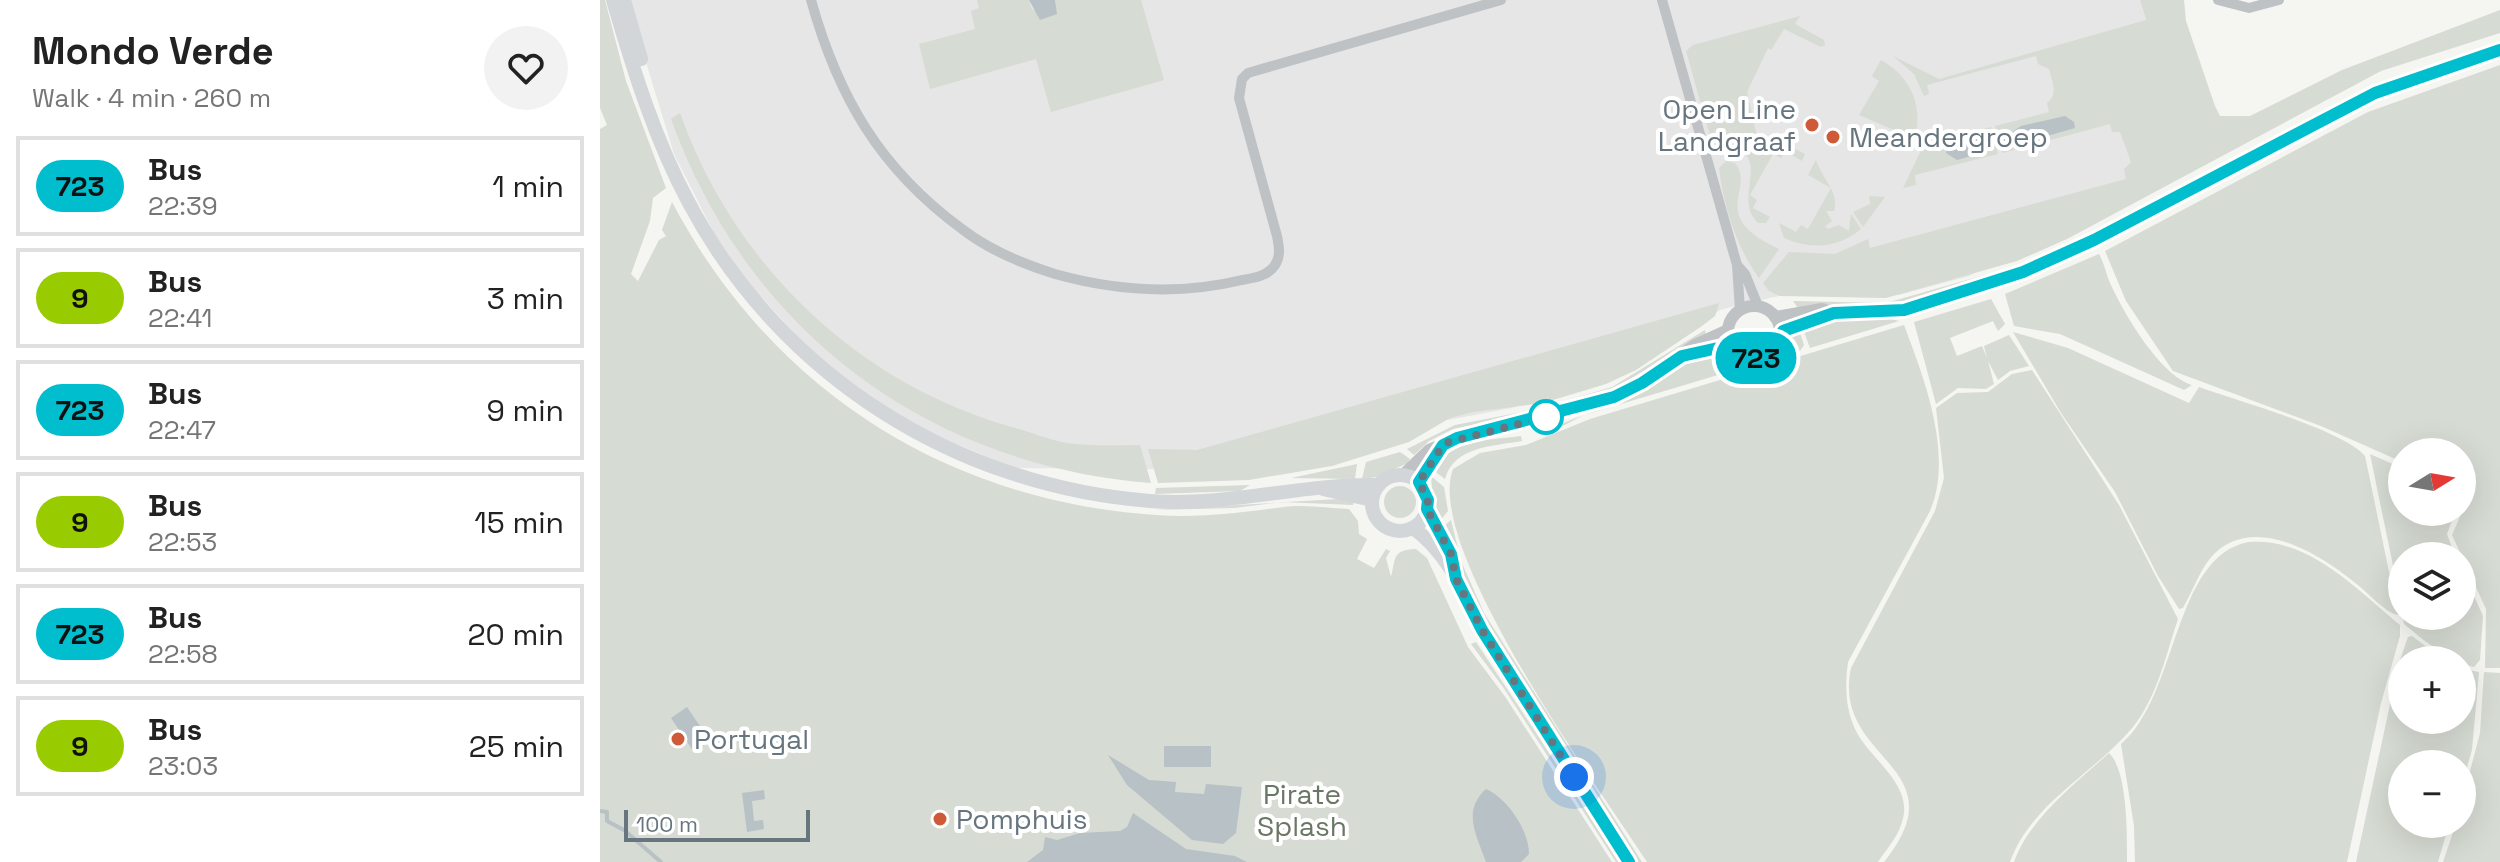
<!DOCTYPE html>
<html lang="en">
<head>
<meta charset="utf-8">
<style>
  body { margin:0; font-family:"Space Grotesk",sans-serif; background:#f2f2f2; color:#222; height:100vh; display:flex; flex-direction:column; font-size:30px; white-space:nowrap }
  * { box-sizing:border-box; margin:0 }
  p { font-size:26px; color:#767676 }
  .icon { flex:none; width:44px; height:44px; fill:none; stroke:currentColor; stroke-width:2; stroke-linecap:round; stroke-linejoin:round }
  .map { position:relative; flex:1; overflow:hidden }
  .side { display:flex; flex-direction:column; background:#fff; width:600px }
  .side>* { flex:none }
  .badge { padding:0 16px; border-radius:26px; font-size:28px; line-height:52px }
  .needle { width:52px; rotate:79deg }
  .controls { position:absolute; left:1788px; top:438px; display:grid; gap:16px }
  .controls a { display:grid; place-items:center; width:88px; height:88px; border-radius:50%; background:#fff; box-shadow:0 8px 32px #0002; font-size:40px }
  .scale { position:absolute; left:24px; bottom:20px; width:186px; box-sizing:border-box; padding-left:8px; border:4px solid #67757f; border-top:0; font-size:22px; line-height:28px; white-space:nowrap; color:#67757f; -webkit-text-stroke:6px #fff; paint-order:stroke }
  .you { position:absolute; width:40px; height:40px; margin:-20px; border:6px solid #fff; border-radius:50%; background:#1a73e8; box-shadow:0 0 0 12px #1a73e833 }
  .map>.badge { position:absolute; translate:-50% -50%; box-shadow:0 0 0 4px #fff }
  .round { display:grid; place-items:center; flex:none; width:84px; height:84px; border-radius:42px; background:#f2f2f2 }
  .headline { display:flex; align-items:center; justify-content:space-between; height:136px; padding:0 32px }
  h1 { font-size:38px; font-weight:700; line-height:60px }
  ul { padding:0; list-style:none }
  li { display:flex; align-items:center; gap:24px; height:100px; margin:0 16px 12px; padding:0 16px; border:4px solid #e0e0e0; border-radius:0px }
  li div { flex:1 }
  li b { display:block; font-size:30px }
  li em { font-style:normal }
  li .badge { min-width:88px; font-weight:700; text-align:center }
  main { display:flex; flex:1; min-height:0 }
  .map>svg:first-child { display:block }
</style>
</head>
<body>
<main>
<section class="side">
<div class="headline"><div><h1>Mondo Verde</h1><p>Walk · 4 min · 260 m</p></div><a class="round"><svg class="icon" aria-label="heart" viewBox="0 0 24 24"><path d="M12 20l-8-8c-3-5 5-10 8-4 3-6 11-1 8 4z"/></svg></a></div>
<ul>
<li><span class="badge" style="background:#00becd;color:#111">723</span><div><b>Bus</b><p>22:39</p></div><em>1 min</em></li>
<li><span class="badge" style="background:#9c0;color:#111">9</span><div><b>Bus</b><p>22:41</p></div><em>3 min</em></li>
<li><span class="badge" style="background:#00becd;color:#111">723</span><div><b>Bus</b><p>22:47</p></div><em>9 min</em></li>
<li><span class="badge" style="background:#9c0;color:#111">9</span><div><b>Bus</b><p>22:53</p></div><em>15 min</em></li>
<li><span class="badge" style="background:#00becd;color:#111">723</span><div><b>Bus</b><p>22:58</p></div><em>20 min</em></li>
<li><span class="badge" style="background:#9c0;color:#111">9</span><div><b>Bus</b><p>23:03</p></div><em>25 min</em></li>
</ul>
</section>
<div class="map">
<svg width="1900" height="862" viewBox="0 0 1900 862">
  <rect width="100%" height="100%" fill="#f5f5f2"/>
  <polygon fill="#e5e6e5" points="27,0 1540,0 1587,163 1369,276 1299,295 1183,295 1135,306 1120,310 1040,367 912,408 810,427 631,470 414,468 326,431 257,389 206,346 147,281 115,235 74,154"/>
  <g fill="#d6dbd3">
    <path d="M0 0H5L26 81 66 188 53 198 50 221 31 274 38 281 59 240 66 236 62 230 72 202C171 389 345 501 556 515 599 518 641 513 683 507 704 504 728 508 749 509L758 521 759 534 767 539 757 559 774 568 786 549 790 551 786 558 791 577C796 558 792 550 816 549L827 558 868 647 906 698 1012 862H0V129L7 125 0 108Z"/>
    <polygon points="377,0 429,0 432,10 456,3 455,0 541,0 564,80 451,112 436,59 330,89 319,44 375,29 371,11 379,8"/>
    <path d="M1540 0H1584L1586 21 1615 106 1620 116H1650L1742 70 1900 10V33L1781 71 1467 239 1417 261 1286 298 1180 296 1169 291 1163 283 1189 252 1235 254 1268 239 1270 248 1526 179 1524 169 1531 162 1520 132H1512L1510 124 1402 153 1395 126 1449 112 1447 103C1459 95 1452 81 1449 69L1438 64 1436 56 1327 85 1329 94 1324 96 1314 74 1293 56 1339 79 1546 20Z"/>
    <path d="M1200 16 1195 24 1224 40 1225 45 1221 47 1184 29 1171 50 1168 48 1147 92 1158 141 1162 143 1165 139 1179 147 1182 142 1205 154 1202 161 1185 151 1181 158 1173 154 1150 195 1157 200 1153 208 1170 217 1166 223H1158C1133 199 1169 164 1136 147L1119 148 1112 143 1086 51 1093 45Z"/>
    <path d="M1281 60C1311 77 1323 105 1315 139L1259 115 1279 81 1272 76Z"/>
    <polygon points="1900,65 1900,668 1885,668 1886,609 1852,535 1862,512 1862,452 1802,452 1802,462 1721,426 1573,371 1526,301 1505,251 1768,112"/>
    <path d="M80 113C134 266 259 385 415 428 434 433 454 442 474 444 495 446 518 445 540 445L551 483C327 465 148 332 71 119Z"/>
    <polygon points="1391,127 1398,154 1315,175 1316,185 1303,188 1328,136 1331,143"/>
    <path d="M1216 160C1221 177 1240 193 1234 211H1226L1232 221 1225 226 1228 229 1239 225 1249 231 1251 214 1261 229C1238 248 1211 250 1184 238L1179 223 1196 232 1201 225 1208 229 1231 188 1208 175Z"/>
    <path d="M1126 161 1135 163C1156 189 1106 216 1179 249L1159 278C1137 248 1123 205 1119 168Z"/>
    <polygon points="1269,196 1285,197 1263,227 1253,212 1270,204"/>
    <path d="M1499 254C1504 263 1506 273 1510 283 1524 314 1560 375 1592 385L1584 390 1460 334 1414 326 1405 294Z"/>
    <polygon points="1388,274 1308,301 1198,308 1193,301 1286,303"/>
    <polygon points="1391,299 1405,324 1398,331 1393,321 1350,338 1357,356 1382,346 1387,358 1384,346 1409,335 1429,366 1410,371 1398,380 1388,361 1394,384 1386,389 1358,388 1336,404 1314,322"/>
    <polygon points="1119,303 1115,316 1102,326 1036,370 1006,384 943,403 873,412 850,418 809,442 732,466 649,480 558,483 548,449 597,450"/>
    <polygon points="1291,319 1299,321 1210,348 1203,329 1238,320"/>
    <path d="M1304 325C1324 378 1354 455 1330 511L1248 662C1245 685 1245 707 1255 729 1269 760 1317 785 1301 825 1297 838 1285 851 1278 862H1047C1001 791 823 547 853 469L880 453 926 445 990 419Z"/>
    <polygon points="1105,330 1106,335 1016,387 943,411 853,429 829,441 814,455 807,449 855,425 938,409 1012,387"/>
    <path d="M1199 330 1204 345 1200 351 1126 373 1121 370 1116 354C1133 351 1143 364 1159 361 1178 357 1183 337 1199 330Z"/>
    <path d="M1413 332 1468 348 1589 403 1599 387C1634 400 1744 430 1765 456L1798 615C1786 613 1770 595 1759 586 1725 557 1656 512 1614 554 1600 568 1593 591 1583 608L1579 609 1558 576 1515 492 1461 413Z"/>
    <polygon points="1112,355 1118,375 984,415 951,432 950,428 1029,398 1085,364"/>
    <path d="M1432 370 1519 505 1578 619C1566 655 1557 697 1533 727 1495 773 1431 803 1410 862H1284C1362 765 1231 761 1251 668L1335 511 1344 478 1336 408 1357 393 1388 392 1412 374Z"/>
    <path d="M921 436 922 441C894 446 854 446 845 479L832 469C853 440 889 440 921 436Z"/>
    <polygon points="800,452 810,459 808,463 777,477 762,479 766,462"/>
    <polygon points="1770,454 1802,468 1802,512 1855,512 1847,534 1855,556 1802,556 1802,609"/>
    <polygon points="757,464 755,479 691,478"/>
    <polygon points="831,476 844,487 848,511 839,522 834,513"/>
    <polygon points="650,485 640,491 555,494 556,488"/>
    <circle cx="800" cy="502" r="16"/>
    <polygon points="738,499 754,501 753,505 682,502 634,508 554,510"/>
    <polygon points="851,520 861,561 884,613 1042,862 1037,862 908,660 865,582 842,528"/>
    <path d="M1649 542C1709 537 1757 590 1800 625V636L1781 703 1747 862H1535L1534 826 1521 744C1578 697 1573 555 1649 542Z"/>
    <path d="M1862 569 1883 616 1880 660 1874 667C1849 661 1827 643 1804 624L1803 616H1862Z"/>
    <polygon points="1812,636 1844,660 1802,660 1802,720 1862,720 1862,669 1879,672 1872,750 1862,784 1862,764 1802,764 1802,824 1849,824 1838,862 1756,862 1799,663 1808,637"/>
    <polygon points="876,642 1021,862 1016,862 903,687 871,644"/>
    <polygon points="1884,672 1900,673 1900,862 1843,862 1856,824 1862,824 1862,802 1880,733"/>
    <path d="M1509 753C1528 771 1527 836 1527 862H1414C1429 819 1476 783 1509 753Z"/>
  </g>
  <g fill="#b8c1c5">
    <polygon points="429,0 455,0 457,14 440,20"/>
    <polygon points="1465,116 1474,122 1475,128 1416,145 1405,144 1403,138 1421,126"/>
    <polygon points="1391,138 1392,150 1357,160 1346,153 1347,148 1359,141"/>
    <polygon points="87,707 110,741 94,752 71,718"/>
    <rect x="564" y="746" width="47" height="21"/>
    <polygon points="508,755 549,780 576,782 575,792 604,794 606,784 642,787 636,833 623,844 592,840 527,785"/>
    <path d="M886 789C907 798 929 830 929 854L921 862H886C876 834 862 811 886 789Z"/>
    <polygon points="164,790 165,799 152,801 154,821 163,820 164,829 147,832 142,793"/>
    <polygon points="533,813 586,849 635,856 647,862 427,862 443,850 445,837 457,840 480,833 520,831 527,827"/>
  </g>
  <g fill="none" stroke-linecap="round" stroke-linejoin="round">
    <polyline stroke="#b8c1c5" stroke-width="4" points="0,811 7,812 7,821 24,830 61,862"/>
    <g stroke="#bec2c5" stroke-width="10">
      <path d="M211 0C238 97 280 169 362 229 389 250 423 264 455 274 516 291 580 295 642 280 654 278 668 276 675 265 681 256 679 246 677 236L639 98 642 79 648 73 901 0"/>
      <polyline points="1062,0 1137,265 1140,310"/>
      <polyline points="1618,0 1649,8 1679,0"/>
      <polyline points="1137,265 1145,274 1158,306"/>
    </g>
    <g stroke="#bec2c5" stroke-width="12">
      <circle cx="1154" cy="332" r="26"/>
      <polyline points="1175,317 1222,309 1234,313 1304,310 1423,272 1494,240 1775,93 1900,50"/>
      <polyline points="1180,335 1234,313"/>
      <polyline points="1082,356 1132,346"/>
      <polyline points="803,475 829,450 857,438 946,417 1027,392 1095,345 1128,330"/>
      <polyline points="819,482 843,445"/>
    </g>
    <g stroke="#d2d6d9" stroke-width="14">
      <path d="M13 0C33 69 55 140 89 203 181 376 356 486 550 501 627 507 703 483 779 485"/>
      <polyline points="24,0 41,59"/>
      <circle cx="800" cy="503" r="28"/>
      <polyline points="723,489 772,500"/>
      <polyline points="827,509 851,554 855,571"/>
      <path d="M813 528C856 558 873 617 899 660 941 729 986 795 1029 862"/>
    </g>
  </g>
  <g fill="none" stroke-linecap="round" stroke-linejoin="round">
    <g stroke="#fff" stroke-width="18">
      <path id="line" d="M1029 862 882 630 856 579 851 554 827 509 828 500 819 482 843 445 857 438 1014 397 1042 383 1082 356 1127 346C1134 348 1137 353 1144 356 1166 365 1174 346 1183 331L1234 313 1304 310 1423 272 1494 240 1775 93 1900 50"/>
    </g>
    <use href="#line" stroke="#00becd" stroke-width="12"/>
    <polyline stroke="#67757f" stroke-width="8" stroke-dasharray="0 14.4" points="946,417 849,442 843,445 819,482 828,500 827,509 851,554 856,579 882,630 974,777"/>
  </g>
  <g fill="#cf5a37" stroke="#fff" stroke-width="3">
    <circle cx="1212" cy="125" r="8"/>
    <circle cx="1233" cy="137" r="8"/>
    <circle cx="78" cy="739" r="8"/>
    <circle cx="340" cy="819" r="8"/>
  </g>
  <circle fill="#fff" stroke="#00becd" stroke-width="4" cx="946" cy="417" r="16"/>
  <g text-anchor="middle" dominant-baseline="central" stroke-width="8" stroke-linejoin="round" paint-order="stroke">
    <g font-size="28" fill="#67757f" stroke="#fff" text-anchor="start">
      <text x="1196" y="109" text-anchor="end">Open Line<tspan x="1196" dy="32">Landgraaf</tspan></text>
      <text x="1249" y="137">Meandergroep</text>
      <text x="94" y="739">Portugal</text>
      <text x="356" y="819">Pomphuis</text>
    </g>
    <g font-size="28" fill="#697765" stroke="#fff">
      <text x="702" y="794">Pirate<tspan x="702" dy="32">Splash</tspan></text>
    </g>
  </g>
</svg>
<div class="controls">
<a><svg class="needle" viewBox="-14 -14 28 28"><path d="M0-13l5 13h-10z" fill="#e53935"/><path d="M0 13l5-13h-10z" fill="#767676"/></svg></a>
<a><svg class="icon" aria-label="layers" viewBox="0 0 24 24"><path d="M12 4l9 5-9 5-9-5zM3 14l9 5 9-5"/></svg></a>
<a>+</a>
<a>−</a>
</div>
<div class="scale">100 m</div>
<div class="you" style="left:974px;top:777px"></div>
<b class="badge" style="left:1156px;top:358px;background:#00becd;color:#111">723</b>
</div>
</main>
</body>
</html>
